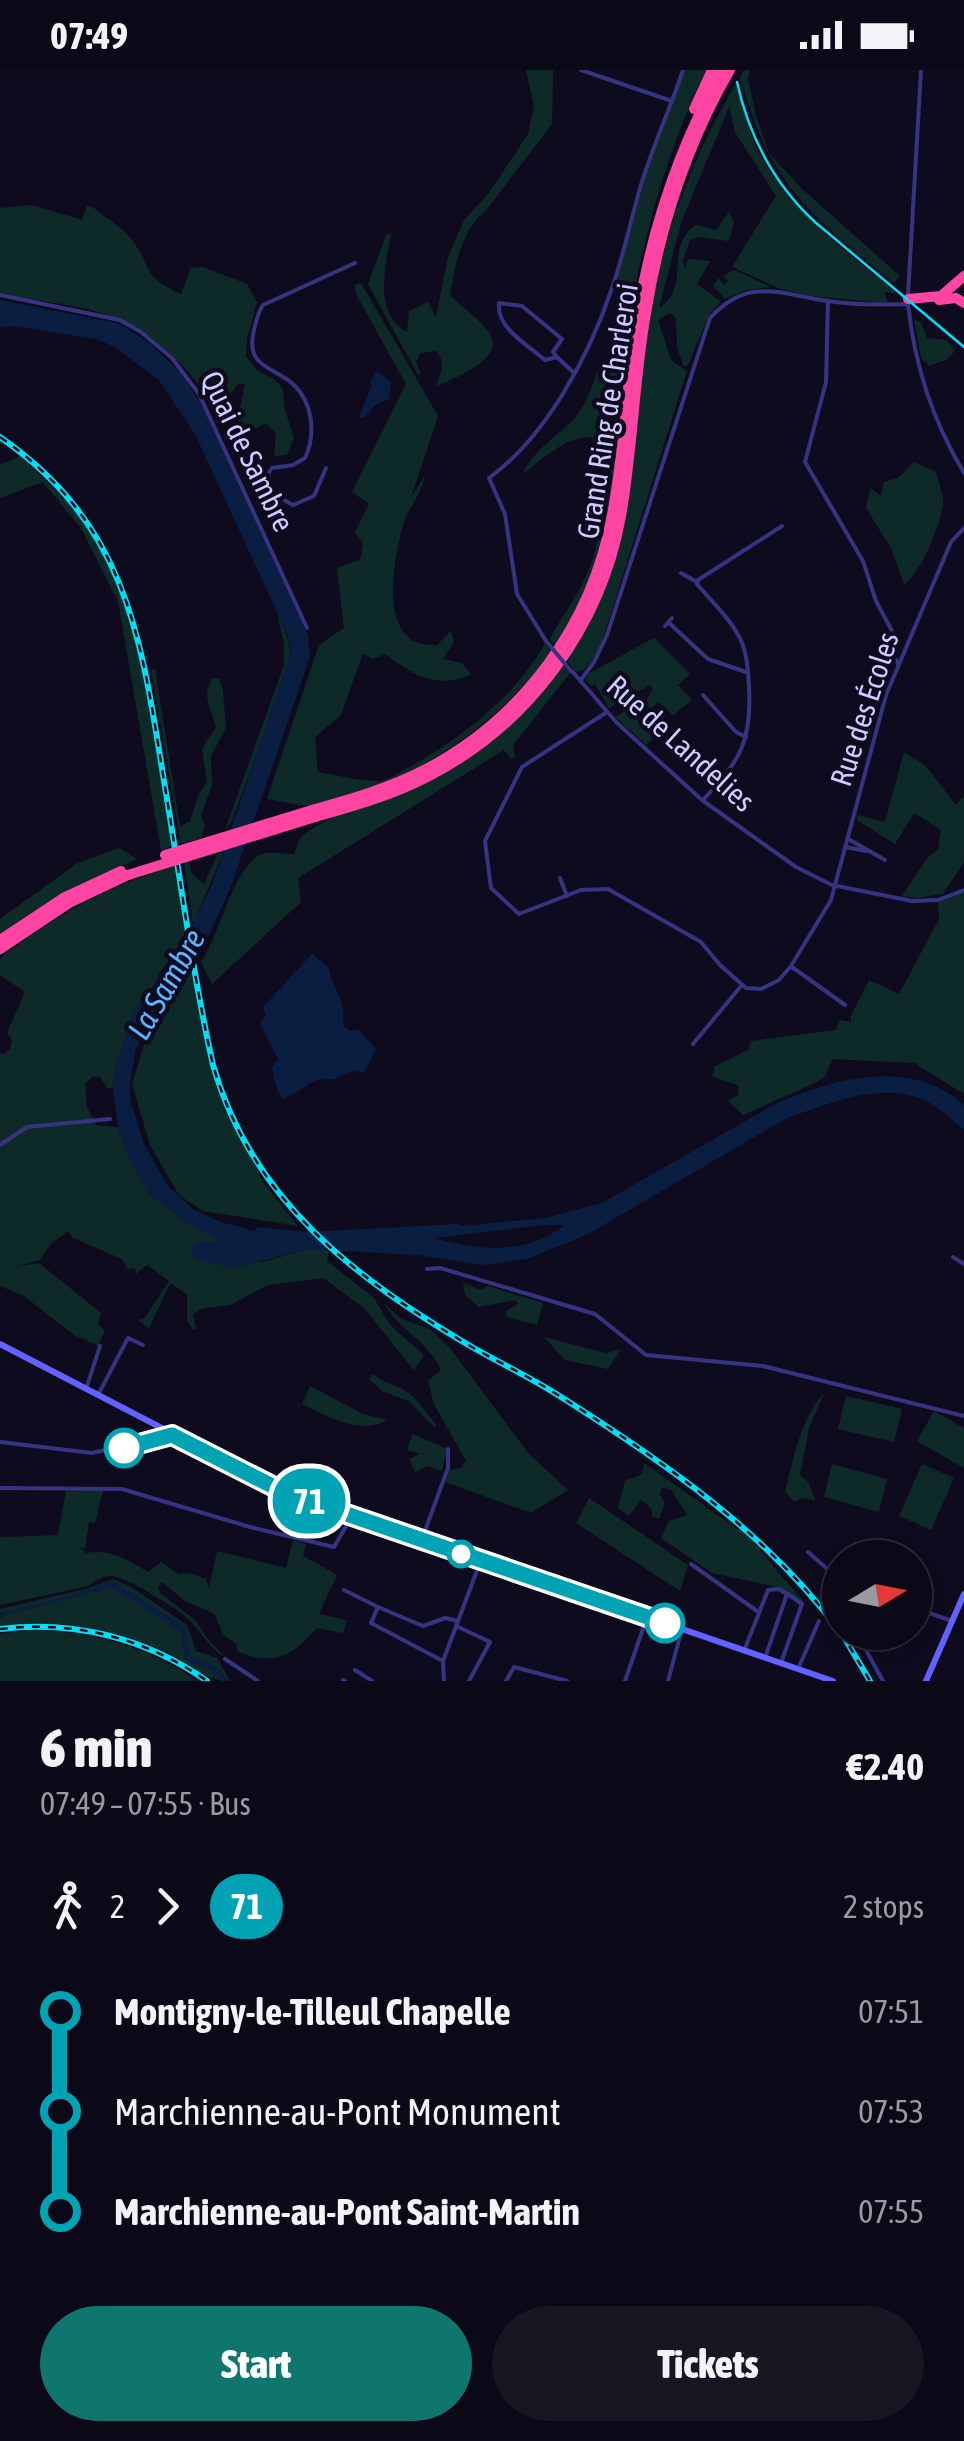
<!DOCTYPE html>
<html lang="en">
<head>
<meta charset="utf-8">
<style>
  body { margin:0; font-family:"Asap Condensed",sans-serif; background:#191624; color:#f1f3f6; height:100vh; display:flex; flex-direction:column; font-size:38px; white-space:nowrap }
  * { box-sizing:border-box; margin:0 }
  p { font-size:32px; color:#9a9aa1 }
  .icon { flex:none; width:55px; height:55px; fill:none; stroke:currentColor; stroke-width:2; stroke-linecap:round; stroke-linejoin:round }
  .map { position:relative; height:1611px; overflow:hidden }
  .sheet { display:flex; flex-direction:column; background:#0b0817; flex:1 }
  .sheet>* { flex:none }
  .badge { padding:0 20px; border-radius:32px; font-size:35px; line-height:65px }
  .needle { width:65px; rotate:80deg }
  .buttons { position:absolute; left:822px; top:1470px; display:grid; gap:20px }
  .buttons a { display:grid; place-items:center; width:110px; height:110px; border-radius:50%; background:#0b0817; box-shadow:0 5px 15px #0003,0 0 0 2px #2b2936; font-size:50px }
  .map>.badge { position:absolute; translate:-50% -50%; box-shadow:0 0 0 5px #fff }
  .legs { display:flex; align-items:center; gap:15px; height:110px; padding:0 40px; font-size:32px }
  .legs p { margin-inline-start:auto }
  .headline { display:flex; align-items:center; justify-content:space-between; height:170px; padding:0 40px }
  h1 { font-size:55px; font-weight:800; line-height:75px }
  .button { display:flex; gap:20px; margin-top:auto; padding:20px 40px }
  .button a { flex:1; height:115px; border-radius:60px; background:#0f766e; color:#fff; font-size:40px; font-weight:800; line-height:115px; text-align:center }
  .button a+a { background:#191624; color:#f1f3f6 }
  ul { padding:0 40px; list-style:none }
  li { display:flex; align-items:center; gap:35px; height:100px; font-size:38px }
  li i { display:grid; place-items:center; width:15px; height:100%; margin:0 12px; background:currentColor }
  li i::after { content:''; width:25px; height:25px; margin:-12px; border:8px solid; border-radius:50%; background:#0b0817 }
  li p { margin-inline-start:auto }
  li:first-child i { background:linear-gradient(#0000 50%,currentColor 0) }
  li:last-child i { background:linear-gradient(currentColor 50%,#0000 0) }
  .status { display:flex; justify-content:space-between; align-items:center; height:70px; padding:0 50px; background:#0b0817; direction:ltr }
  .status svg { height:28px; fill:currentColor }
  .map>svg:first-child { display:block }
</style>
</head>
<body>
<div class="status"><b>07:49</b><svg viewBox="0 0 49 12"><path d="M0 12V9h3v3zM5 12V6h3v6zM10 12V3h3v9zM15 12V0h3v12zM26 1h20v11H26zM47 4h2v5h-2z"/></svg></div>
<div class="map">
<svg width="964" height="1611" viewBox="0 0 964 1611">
  <rect width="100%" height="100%" fill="#0f0b1f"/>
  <g fill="#0e2a28">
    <path d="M526 0H553L552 54 487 139C462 159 455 194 450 225 462 238 483 251 491 266 503 290 452 309 436 317 440 304 447 292 436 281L420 283 416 292 421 303 418 305 368 214 386 165 391 163C386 194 372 243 407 262L409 241 428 232 436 247 448 187 464 150 489 123 528 64 534 36Z"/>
    <path d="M685 0H706C665 84 640 177 626 269 615 349 621 433 591 509 582 532 568 555 556 577L550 569C558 553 569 538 578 522 608 467 605 426 593 368 571 362 541 390 523 404 533 379 561 365 577 345 590 329 593 311 601 293L616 285 621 233 620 224 614 219 647 102Z"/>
    <path d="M744 0H750L748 9 756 46 769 83 800 117 900 206 894 213C810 144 770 117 740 7Z"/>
    <path d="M736 14C743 39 749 64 761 87 792 144 848 182 896 223L884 222 888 233 811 226 781 219 732 197 776 126 735 62 729 37 681 153 659 238C692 218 663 176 696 155L716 160 729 142 734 152 729 171 700 167 690 170 683 190 685 199 688 189 710 191 697 214 721 232 709 245 688 295 684 297 677 278 676 248 670 243 658 250 671 290 687 301 602 572C596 583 590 600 576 602L567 591C590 553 609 514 620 472 639 397 636 319 650 243 665 163 693 84 736 14Z"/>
    <path d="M32 135 82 150 87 136 94 138C105 148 123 158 132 170 154 200 140 205 181 224L191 198 203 197 247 214 257 232 247 269 246 287 257 300 274 309 283 319 284 337 294 368 287 385 274 386 276 364 266 353 240 366 228 356 239 342 245 314H238L220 340C203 323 191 303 174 287 117 232 71 239 0 223V138Z"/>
    <polygon points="734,200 771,217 746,220 725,229 713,216 719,208 724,215 728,211 723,206"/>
    <path d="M361 213 438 346 411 428 425 405C422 425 408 437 403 455 393 493 376 579 437 575L451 561 454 572 443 589 462 593 471 604C438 620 413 605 385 584L373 589 363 583 341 645 315 667 318 702C337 705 360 712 380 711 389 710 399 702 408 698 462 668 513 628 545 574L552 583C498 651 435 699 351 724 339 727 326 733 314 735 300 737 281 731 267 729L319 575 344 558 337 498 360 490 363 474 355 462 369 434 352 422 406 314 356 224 355 215Z"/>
    <polygon points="914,249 921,252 927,268 947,270 955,281 946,290 929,296 921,288"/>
    <polygon points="20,386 70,434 95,468 120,514 136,567 173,776 161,780 118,531 80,457 43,412 0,428 0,395"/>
    <path d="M914 392 936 402C938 412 944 425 943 435 941 454 919 506 904 514L891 478 866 438 870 418 881 426 884 412 898 408Z"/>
    <path d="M276 541C285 560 293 575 289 596L231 753 225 760 284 595V572Z"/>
    <polygon points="654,568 690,604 678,615 692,630 673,645 658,632 643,648 657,664 646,675 615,647 646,630 653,620 650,615 609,638 595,614 591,616 586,610 588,604"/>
    <path d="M563 596 570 603 513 675 515 687 511 689 504 680 298 808 301 832 212 914 201 892C220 865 234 794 262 784 271 781 285 784 294 784 296 779 297 774 300 769 317 746 416 719 448 701 494 674 531 638 563 596Z"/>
    <path d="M155 598 180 757 190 751 198 726 207 712 202 679 216 657C212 639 200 626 213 608H219L223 621 226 658 211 686 212 715 201 745 205 756 201 768 181 774 151 600Z"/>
    <polygon points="904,682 925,695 956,735 964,725 964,792 943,824 917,828 902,826 928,787 938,780 941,760 914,743 895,774 857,750 858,745 885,752"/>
    <polygon points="119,778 137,789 79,815 0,864 0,849 76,794"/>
    <polygon points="218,783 223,783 193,854 184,792 188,791 192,804 204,814"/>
    <path d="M175 795 187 865 159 904 117 991 113 1017 108 1019 100 1007 93 1006 85 1014 87 1037 96 1055 118 1057C138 1120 161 1139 219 1170L216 1173 198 1172 204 1191 262 1192 309 1179H329L327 1191 374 1228 390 1255 424 1285 414 1300 364 1238 323 1208 268 1215 230 1235 200 1239 193 1244 196 1259H193L187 1251V1224L170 1213 149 1258 138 1250 144 1249 169 1211 147 1195 136 1204 135 1198 128 1199 122 1189 73 1168 68 1161 51 1174 40 1190 14 1197 39 1193 101 1243 98 1255 105 1260 98 1276 74 1265 24 1226 0 1216V982L4 984 10 979 12 970 7 963 25 922 0 905V889C56 844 107 818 175 795Z"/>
    <polygon points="964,820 964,1024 914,993 833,989 824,1007 815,1013 743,1045 728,1031 738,1025 739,1016 712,1006 715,996 748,980 751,971 836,960 840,950 851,952 851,945 869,910 899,924 939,849 938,830"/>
    <polygon points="192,899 216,1018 264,1114 298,1156 203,1141 179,1125 150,1075 132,1014 147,965"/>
    <polygon points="463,1212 480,1220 488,1216 543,1233 537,1255 507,1247 506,1241 518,1234 515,1230 479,1237 465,1225"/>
    <path d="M384 1233 401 1249 430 1259 449 1277 529 1384 568 1420 531 1443 445 1412 450 1400 461 1398 466 1391 434 1334 428 1311 441 1300C427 1269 401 1263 384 1233Z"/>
    <polygon points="544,1267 606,1283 621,1279 608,1299 565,1290"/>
    <path d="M373 1304C383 1313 391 1313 402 1319 416 1326 427 1344 437 1356L434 1357 410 1332 382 1321 369 1309Z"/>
    <path d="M310 1316 363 1344 387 1350C359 1366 328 1346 302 1334Z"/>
    <path d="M824 1323 809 1358 800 1405 808 1412 816 1431 802 1428 794 1432 785 1421C794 1387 800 1350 824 1323Z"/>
    <polygon points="846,1326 902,1339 894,1372 838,1359"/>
    <polygon points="934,1341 964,1358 964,1398 917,1371"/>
    <polygon points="413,1364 447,1379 442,1401 428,1396 415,1402 409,1389 420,1384 407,1380"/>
    <polygon points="644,1393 749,1467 808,1537 781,1518 712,1503 661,1468 669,1451 687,1445 671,1420 662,1417 660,1425 665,1434 659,1449 652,1446 652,1439 641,1430 629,1446 618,1438 625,1411 642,1404"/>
    <polygon points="832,1394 887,1409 879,1442 824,1427"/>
    <polygon points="922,1394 954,1408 931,1460 899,1446"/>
    <path d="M103 1420 95 1453 89 1452 85 1479 79 1477 86 1483C111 1479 126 1489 148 1502L161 1492 179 1504 188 1503 206 1509 209 1517 217 1481 286 1498 293 1470 306 1474 303 1486 337 1505 319 1544 347 1550 343 1563 317 1558C292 1586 274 1597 237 1581L236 1574 223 1565 215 1544 185 1531 162 1512 158 1517 161 1524 195 1550 207 1568 226 1588C207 1576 202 1562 187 1548 175 1537 124 1505 110 1506 101 1506 95 1512 88 1516L0 1535V1467L58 1465 66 1421Z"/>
    <polygon points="589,1428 688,1495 680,1521 576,1453"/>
    <path d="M113 1509 131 1517 187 1555 196 1581 217 1588 230 1611C205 1611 191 1594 168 1583 114 1558 59 1548 0 1557V1548L16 1540 0 1543V1539L89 1518Z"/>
    <path d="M31 1560C91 1561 148 1577 197 1611H0V1564Z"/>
  </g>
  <g fill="#091e41" fill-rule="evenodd">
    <path d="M0 230 120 254 149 273 181 303 204 339 308 565 310 587 230 819 207 869 147 955 136 979 130 1012V1028L143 1072 168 1116 194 1140 221 1152 255 1161 256 1157 308 1162 457 1154 462 1156 545 1148 602 1133 777 1033C835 1008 912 987 964 1035V1060C952 1050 940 1038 926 1031 882 1010 829 1034 787 1048L588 1164 527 1189 483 1195 417 1185 309 1179 233 1198 196 1189 191 1181 193 1175 198 1171 216 1173 218 1170 186 1152 149 1124 127 1085 118 1057 113 1017 117 991 133 944 187 865 212 815 291 582 288 566 195 364 159 310 115 277 96 269 16 256 0 258ZM545 1155H564C528 1186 475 1180 435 1168Z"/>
    <polygon points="377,301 391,312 389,329 375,335 364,348 359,347 372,315 369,313"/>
    <path d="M312 884 328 896C332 918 347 931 343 956L350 961 358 959 376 979 364 1003 354 1000 334 1009 316 1010 283 1030 276 1016 272 998 278 989 260 954 266 945 263 937Z"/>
    <polygon points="102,1516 104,1519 0,1547 0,1544"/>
  </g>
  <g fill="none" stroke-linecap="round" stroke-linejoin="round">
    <polyline stroke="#091e41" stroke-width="6" points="98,1519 112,1514 184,1560 187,1587 218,1601 224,1611"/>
    <g stroke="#363481" stroke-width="4">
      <polyline points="581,0 672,31"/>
      <polyline points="0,225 120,250 141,262 172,288 199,324 307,558"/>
      <polyline points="908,225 921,0"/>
      <polyline points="828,231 826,312 805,392 863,491 876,531 892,561 895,588 898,594"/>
      <path d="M908 234C915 297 932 349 964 403"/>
      <path d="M557 287 553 282 562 269 522 236 499 233C496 258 528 275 545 290L557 287 573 302"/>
      <path d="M326 398 314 426 293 435C279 428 271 420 268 404L272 398 293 395 305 388C316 365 313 333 294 315 275 297 247 298 253 265 255 255 257 244 263 235L355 193"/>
      <polyline points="681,503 697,512"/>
      <polyline points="668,552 708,589 746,602"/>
      <polyline points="665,556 672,548"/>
      <path d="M546 571 517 524 505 444 489 408C547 366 590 284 612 218 624 184 631 149 641 115 653 76 670 39 683 0"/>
      <polyline points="572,601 617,653 702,730 796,797 832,815 912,831 938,830 964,820"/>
      <path d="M580 611 594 592 607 565 710 248C749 206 779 224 828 231 854 235 882 235 908 234"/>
      <polyline points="703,625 736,662 746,667"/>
      <polyline points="607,642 522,697 485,771 491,818 519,844 581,820 608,819 701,872 720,895 746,918 761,919 779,910 791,896 831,830 886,625 951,472 964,458"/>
      <polyline points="668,658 702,698 721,711"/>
      <path d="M704 729C740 690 752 672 749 617 748 598 747 579 737 563 727 545 710 530 697 514L698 510 782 456"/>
      <polyline points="850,770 885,790"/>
      <polyline points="846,777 866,781"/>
      <polyline points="560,808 567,826"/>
      <polyline points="792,897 845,935"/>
      <polyline points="693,974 741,916"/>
      <polyline points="0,1075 27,1057 110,1049"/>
      <polyline points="953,1187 964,1194"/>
      <polyline points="427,1199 440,1198 595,1244 646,1285 763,1296 964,1346"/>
      <polyline points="86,1319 100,1276"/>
      <polyline points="98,1325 128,1268 143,1275"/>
      <polyline points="0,1372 92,1383 172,1365"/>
      <polyline points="0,1418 122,1419 250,1457 334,1477 352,1446"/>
      <polyline points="422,1469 448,1398 448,1379"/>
      <polyline points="808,1482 840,1510"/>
      <polyline points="691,1494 757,1541"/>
      <polyline points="344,1520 376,1536"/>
      <polyline points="915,1538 952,1551"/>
      <polyline points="456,1556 490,1572 469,1611"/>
      <polyline points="856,1562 883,1611"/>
      <polyline points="744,1581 768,1520 779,1519 787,1524 765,1588"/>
      <polyline points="225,1589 258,1611"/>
      <polyline points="443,1591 371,1553 378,1537 423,1556 445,1548 458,1551"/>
      <polyline points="781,1593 802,1534 788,1524"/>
      <polyline points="798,1599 819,1551"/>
      <polyline points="355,1600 372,1611"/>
      <polyline points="343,1610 345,1611"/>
      <polyline points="444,1611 443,1591 481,1490"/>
      <polyline points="506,1611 514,1597 567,1611"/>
      <polyline points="625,1611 647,1547"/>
      <polyline points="668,1611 682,1559"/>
    </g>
    <g stroke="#6361ff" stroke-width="6">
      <polyline points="0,1274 287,1423 833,1611"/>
      <polyline points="926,1611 964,1524"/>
    </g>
    <g stroke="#ff45a1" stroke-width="10">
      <polyline points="694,39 712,0"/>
      <polyline points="908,229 941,226 964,206"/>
      <polyline points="939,230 956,228 964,233"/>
      <path d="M312 740C351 729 390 718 426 699 524 647 592 554 612 445 625 378 626 310 638 242 652 158 680 75 722 0"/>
      <path d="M315 747C354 736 393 725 429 706 529 655 601 557 621 446 633 379 634 310 646 243 660 158 687 74 730 0"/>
      <polyline points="0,870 65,827 121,801"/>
      <polyline points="0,879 69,833 128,805"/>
    </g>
    <path stroke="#00e0f5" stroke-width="2.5" d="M737 12C749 66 774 114 815 152L964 277"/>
    <g stroke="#00e0f5" stroke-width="6">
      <g id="rail">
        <path d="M0 367C128 456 141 568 164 711 180 805 192 901 213 995 252 1131 355 1208 472 1277 500 1293 530 1307 558 1325 661 1390 767 1462 840 1562"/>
        <path d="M0 1559C74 1550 146 1568 207 1611"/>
        <polyline points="841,1562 870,1611"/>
      </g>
    </g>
    <use href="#rail" stroke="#0f0b1f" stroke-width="2.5" stroke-dasharray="8" stroke-linecap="butt"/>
    <polyline stroke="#363481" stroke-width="4" points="546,571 571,601"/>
    <g stroke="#ff45a1" stroke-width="10">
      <polyline points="165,785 312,740"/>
      <polyline points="128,805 315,747"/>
    </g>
  </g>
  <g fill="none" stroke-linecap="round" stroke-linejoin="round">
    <g stroke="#fff" stroke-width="22">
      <polyline id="line-1" points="124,1378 172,1365 288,1424 665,1553"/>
    </g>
    <use href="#line-1" stroke="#00a3b4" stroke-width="15"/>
  </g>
  <g fill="#fff" stroke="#00a3b4" stroke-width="5">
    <circle cx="124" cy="1378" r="18"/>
    <circle cx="461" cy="1484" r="12"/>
    <circle cx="665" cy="1553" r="18"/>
  </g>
  <g text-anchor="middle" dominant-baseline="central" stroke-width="9" stroke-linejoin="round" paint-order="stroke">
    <g font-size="30" fill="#cfcaff" stroke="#0f0b1f">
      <text transform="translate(607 341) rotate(-81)">Grand Ring de Charleroi</text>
      <text transform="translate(248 381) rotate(64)">Quai de Sambre</text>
      <text transform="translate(864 639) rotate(-72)">Rue des Écoles</text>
      <text transform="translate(681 673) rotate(42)">Rue de Landelies</text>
    </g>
    <g font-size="32" font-style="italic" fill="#58b4ff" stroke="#0f0b1f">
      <text transform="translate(166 914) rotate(-60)">La Sambre</text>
    </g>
  </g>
</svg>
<div class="buttons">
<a><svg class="needle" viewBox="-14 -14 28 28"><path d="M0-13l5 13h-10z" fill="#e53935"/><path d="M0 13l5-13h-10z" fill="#9a9aa1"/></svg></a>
</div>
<b class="badge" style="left:309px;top:1431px;background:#00a3b4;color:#fff">71</b>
</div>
<section class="sheet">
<div class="headline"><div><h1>6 min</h1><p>07:49 – 07:55 · Bus</p></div><b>€2.40</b></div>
<div class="legs"><svg class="icon" aria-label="walk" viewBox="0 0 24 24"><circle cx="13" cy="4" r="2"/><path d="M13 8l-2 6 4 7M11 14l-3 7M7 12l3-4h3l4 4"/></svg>2<svg class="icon" aria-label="forward" viewBox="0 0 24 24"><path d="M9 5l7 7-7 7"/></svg><b class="badge" style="background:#00a3b4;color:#fff">71</b><p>2 stops</p></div>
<ul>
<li><i style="color:#00a3b4"></i><b>Montigny-le-Tilleul Chapelle</b><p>07:51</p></li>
<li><i style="color:#00a3b4"></i><span>Marchienne-au-Pont Monument</span><p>07:53</p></li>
<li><i style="color:#00a3b4"></i><b>Marchienne-au-Pont Saint-Martin</b><p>07:55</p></li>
</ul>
<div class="button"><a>Start</a><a>Tickets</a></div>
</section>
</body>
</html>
